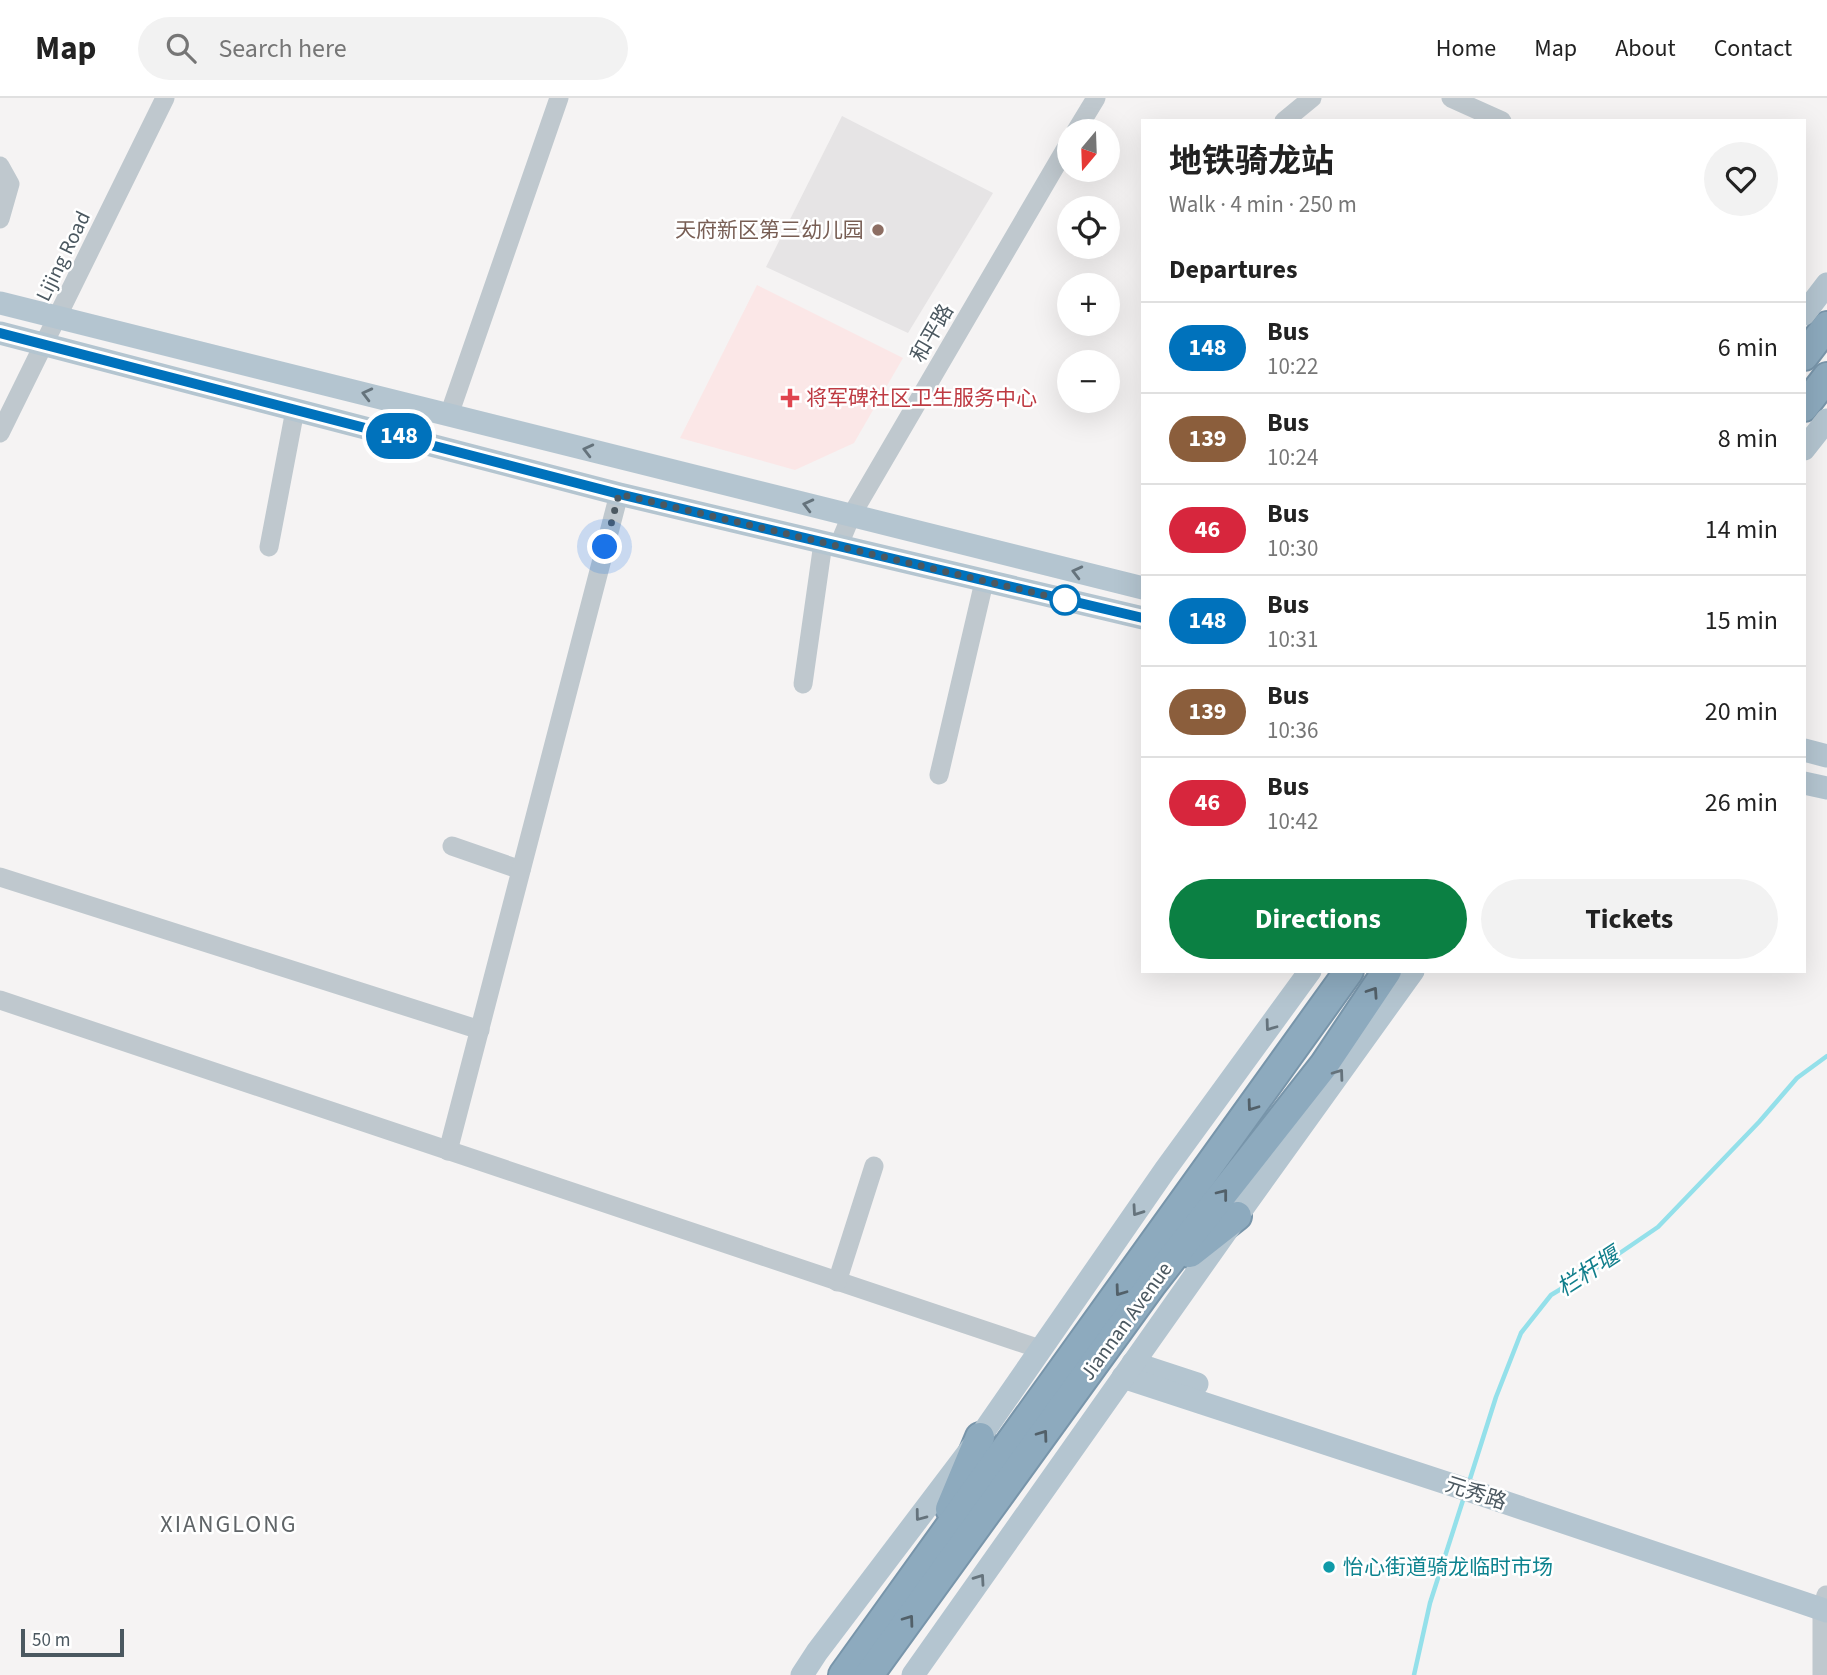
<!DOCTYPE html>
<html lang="en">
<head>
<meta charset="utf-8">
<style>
  body { margin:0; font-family:"Source Sans 3","Noto Sans SC",sans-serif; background:#f2f2f2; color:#222; height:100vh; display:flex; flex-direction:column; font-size:26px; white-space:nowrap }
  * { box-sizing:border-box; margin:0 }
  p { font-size:23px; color:#767676 }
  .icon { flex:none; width:38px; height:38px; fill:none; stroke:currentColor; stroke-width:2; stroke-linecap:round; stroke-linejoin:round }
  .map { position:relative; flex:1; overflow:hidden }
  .side { position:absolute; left:1141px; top:21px; width:665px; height:854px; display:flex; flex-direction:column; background:#fff; border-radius:0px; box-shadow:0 7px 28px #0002 }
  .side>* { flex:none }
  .badge { padding:0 14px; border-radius:23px; font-size:24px; line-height:46px }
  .needle { width:46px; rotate:199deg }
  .fabs { position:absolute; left:1057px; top:21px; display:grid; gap:14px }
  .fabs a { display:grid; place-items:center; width:63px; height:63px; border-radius:50%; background:#fff; box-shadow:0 7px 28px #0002; font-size:35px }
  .scale { position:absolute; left:21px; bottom:18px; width:103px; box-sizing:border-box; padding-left:7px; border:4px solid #4b5860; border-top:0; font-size:19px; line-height:24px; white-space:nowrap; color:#4b5860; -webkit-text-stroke:5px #fff; paint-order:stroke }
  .you { position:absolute; width:35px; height:35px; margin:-18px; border:5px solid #fff; border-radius:50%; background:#1a73e8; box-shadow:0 0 0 10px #1a73e833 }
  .map>.badge { position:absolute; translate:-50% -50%; box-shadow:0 0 0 4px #fff }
  h2 { padding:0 28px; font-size:26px; line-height:63px }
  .round { display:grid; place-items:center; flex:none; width:74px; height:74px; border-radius:37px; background:#f2f2f2 }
  .headline { display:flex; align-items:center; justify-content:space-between; height:119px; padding:0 28px }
  h1 { font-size:33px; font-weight:700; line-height:52px }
  .button { display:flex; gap:14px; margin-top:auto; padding:14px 28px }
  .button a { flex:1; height:80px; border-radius:42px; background:#0b8043; color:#fff; font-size:28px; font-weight:700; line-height:80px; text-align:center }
  .button a+a { background:#f2f2f2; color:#222 }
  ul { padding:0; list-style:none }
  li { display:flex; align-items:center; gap:21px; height:91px; padding:0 28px; border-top:2px solid #e0e0e0 }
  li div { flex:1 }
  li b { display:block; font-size:26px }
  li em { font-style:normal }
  li .badge { min-width:77px; font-weight:700; text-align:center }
  header { display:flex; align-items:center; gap:42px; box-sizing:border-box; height:98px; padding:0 35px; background:#fff; border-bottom:2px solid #e0e0e0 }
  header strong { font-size:33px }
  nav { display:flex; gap:38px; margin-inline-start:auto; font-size:24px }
  .search { width:490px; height:63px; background:#f2f2f2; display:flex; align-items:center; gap:18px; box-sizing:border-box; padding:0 24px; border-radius:38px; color:#767676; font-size:26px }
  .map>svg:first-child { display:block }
</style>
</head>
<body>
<header>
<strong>Map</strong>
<div class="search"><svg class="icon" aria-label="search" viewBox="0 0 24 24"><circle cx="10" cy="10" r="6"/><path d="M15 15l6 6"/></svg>Search here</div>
<nav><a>Home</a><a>Map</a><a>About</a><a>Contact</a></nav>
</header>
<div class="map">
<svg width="1827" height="1577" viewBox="0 0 1827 1577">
  <rect width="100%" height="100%" fill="#f5f3f3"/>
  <polygon fill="#e6e4e5" points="842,18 993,95 908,235 766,169"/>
  <polygon fill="#fbe7e7" points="757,187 903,260 854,345 795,372 680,340"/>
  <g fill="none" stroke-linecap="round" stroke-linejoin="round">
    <g stroke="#94e0ea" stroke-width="4.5">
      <polyline points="1469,1384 1496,1299 1521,1235 1551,1197 1614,1159 1658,1129 1759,1024 1797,980 1827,958"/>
      <polyline points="1414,1577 1430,1505 1464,1399"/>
    </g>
    <g stroke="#7895aa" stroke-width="32">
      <g id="highway">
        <polyline points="1804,258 1827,228"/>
        <polyline points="1804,309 1827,279"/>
        <polyline points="1190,1155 1237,1118"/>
        <polyline points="950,1411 980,1339"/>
        <polyline points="843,1577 1349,873"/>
        <polyline points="869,1577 1152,1186 1324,967 1387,873"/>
      </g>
    </g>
    <g stroke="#bfc8ce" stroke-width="19">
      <polyline points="1451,0 1502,23"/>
      <polyline points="1284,23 1312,0"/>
      <polyline points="1076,33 1096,0"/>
      <polyline points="0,68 10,86 0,121"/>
      <polyline points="449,317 559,0"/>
      <polyline points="0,335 165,0"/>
      <polyline points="269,449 295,312"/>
      <polyline points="838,449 851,418 1069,45"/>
      <polyline points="803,586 823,445"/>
      <polyline points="939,677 984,484"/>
      <polyline points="452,748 521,772"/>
      <polyline points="0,779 480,932"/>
      <polyline points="0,902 1040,1251"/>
      <polyline points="448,1053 619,396"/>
      <polyline points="837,1184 874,1068"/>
      <polyline points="1822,1577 1822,1511 1826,1497"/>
    </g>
    <g stroke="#b4c5d0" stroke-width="23">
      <polyline points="0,205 1143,490"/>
      <polyline points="1804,216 1827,186"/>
      <polyline points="0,235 619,396 1143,520"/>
      <polyline points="1804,351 1827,322"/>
      <polyline points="1804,652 1827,658"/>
      <polyline points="1804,685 1827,690"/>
      <polyline points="1133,1265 1197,1286"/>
      <polyline points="1123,1279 1483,1397 1827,1513"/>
      <polyline points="802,1577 817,1554 980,1339 1165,1072 1310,873"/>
      <polyline points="913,1577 1237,1118 1413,873"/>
    </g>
    <use href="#highway" stroke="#8daabe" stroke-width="28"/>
  </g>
  <defs><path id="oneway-chevron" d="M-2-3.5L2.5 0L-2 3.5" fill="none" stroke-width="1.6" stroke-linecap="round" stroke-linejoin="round" transform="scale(1.75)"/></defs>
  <g stroke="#65737c">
    <use href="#oneway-chevron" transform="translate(367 296) rotate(-166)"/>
    <use href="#oneway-chevron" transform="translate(588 352) rotate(-166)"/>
    <use href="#oneway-chevron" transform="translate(808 407) rotate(-166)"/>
    <use href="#oneway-chevron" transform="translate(1077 474) rotate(-166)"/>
    <use href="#oneway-chevron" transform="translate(1270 928) rotate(126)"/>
    <use href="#oneway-chevron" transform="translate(1339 976) rotate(-54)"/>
    <use href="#oneway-chevron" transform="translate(1137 1113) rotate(125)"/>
    <use href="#oneway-chevron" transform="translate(920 1418) rotate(127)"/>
    <use href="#oneway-chevron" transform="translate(980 1481) rotate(-55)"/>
  </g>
  <g stroke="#526069">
    <use href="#oneway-chevron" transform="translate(1373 894) rotate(-56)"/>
    <use href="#oneway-chevron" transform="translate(1252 1008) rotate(126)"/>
    <use href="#oneway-chevron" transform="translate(1223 1096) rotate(-52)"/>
    <use href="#oneway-chevron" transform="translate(1120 1193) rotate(126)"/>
    <use href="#oneway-chevron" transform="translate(1043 1337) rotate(-54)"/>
    <use href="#oneway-chevron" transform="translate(909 1522) rotate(-54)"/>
  </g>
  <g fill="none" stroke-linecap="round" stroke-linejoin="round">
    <g stroke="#fff" stroke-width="16">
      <polyline id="line" points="0,235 619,396 1143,520"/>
    </g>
    <use href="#line" stroke="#0072bc" stroke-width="10"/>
    <polyline stroke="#4b5860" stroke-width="7" stroke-dasharray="0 12.6" points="605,449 619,396 1065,502"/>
  </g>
  <circle fill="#8d6e63" stroke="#fff" stroke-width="2.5" cx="878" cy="132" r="7"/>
  <path fill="#e0444e" stroke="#fff" stroke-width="2.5" d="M786.5 289.5h7v7h7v7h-7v7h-7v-7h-7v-7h7z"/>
  <circle fill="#fff" stroke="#0072bc" stroke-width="3.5" cx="1065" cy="502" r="14"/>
  <circle fill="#0f9aa8" stroke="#fff" stroke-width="2.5" cx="1329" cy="1469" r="7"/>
  <g text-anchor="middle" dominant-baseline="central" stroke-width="5" stroke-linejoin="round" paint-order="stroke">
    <g font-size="21" fill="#785e54" stroke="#fff" text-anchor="end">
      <text x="864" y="132">天府新区第三幼儿园</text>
    </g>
    <g font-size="21" fill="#4b5860" stroke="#fff">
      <text transform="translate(63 158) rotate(-64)">Lijing Road</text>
      <text transform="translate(932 235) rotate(-60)">和平路</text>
      <text transform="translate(1126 1223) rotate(-54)">Jiannan Avenue</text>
      <text transform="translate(1476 1395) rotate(18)">元秀路</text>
    </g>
    <g font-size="21" fill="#be3a42" stroke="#fff" text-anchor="start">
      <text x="806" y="300">将军碑社区卫生服务中心</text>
    </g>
    <g font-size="21" fill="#0d838f" stroke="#fff" text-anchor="start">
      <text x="1343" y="1469">怡心街道骑龙临时市场</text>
    </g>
    <g font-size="23" font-style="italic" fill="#127f8c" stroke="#fff">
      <text transform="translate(1588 1174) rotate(-33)">栏杆堰</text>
    </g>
    <g font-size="24" letter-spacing="2" fill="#5f6467" stroke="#fff">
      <text x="229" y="1426">XIANGLONG</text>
    </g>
  </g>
</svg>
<div class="fabs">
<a><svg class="needle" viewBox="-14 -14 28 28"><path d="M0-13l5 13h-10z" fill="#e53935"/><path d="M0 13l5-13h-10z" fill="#767676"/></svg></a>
<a><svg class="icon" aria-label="locate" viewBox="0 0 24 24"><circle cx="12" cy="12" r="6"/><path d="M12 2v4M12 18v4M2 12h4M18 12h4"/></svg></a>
<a>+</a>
<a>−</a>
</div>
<div class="scale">50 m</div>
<div class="you" style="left:605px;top:449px"></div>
<b class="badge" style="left:399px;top:338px;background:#0072bc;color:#fff">148</b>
<section class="side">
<div class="headline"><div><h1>地铁骑龙站</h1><p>Walk · 4 min · 250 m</p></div><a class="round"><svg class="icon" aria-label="heart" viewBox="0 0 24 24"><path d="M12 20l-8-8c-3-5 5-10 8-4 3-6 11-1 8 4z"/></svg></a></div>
<h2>Departures</h2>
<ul>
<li><span class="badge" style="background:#0072bc;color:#fff">148</span><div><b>Bus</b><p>10:22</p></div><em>6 min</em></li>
<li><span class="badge" style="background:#8b5e3c;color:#fff">139</span><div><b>Bus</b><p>10:24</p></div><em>8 min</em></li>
<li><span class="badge" style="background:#d7263d;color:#fff">46</span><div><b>Bus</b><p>10:30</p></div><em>14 min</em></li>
<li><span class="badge" style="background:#0072bc;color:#fff">148</span><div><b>Bus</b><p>10:31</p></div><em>15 min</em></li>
<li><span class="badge" style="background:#8b5e3c;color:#fff">139</span><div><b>Bus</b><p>10:36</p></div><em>20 min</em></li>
<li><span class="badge" style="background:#d7263d;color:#fff">46</span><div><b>Bus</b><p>10:42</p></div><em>26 min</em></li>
</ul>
<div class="button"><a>Directions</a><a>Tickets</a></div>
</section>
</div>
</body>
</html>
